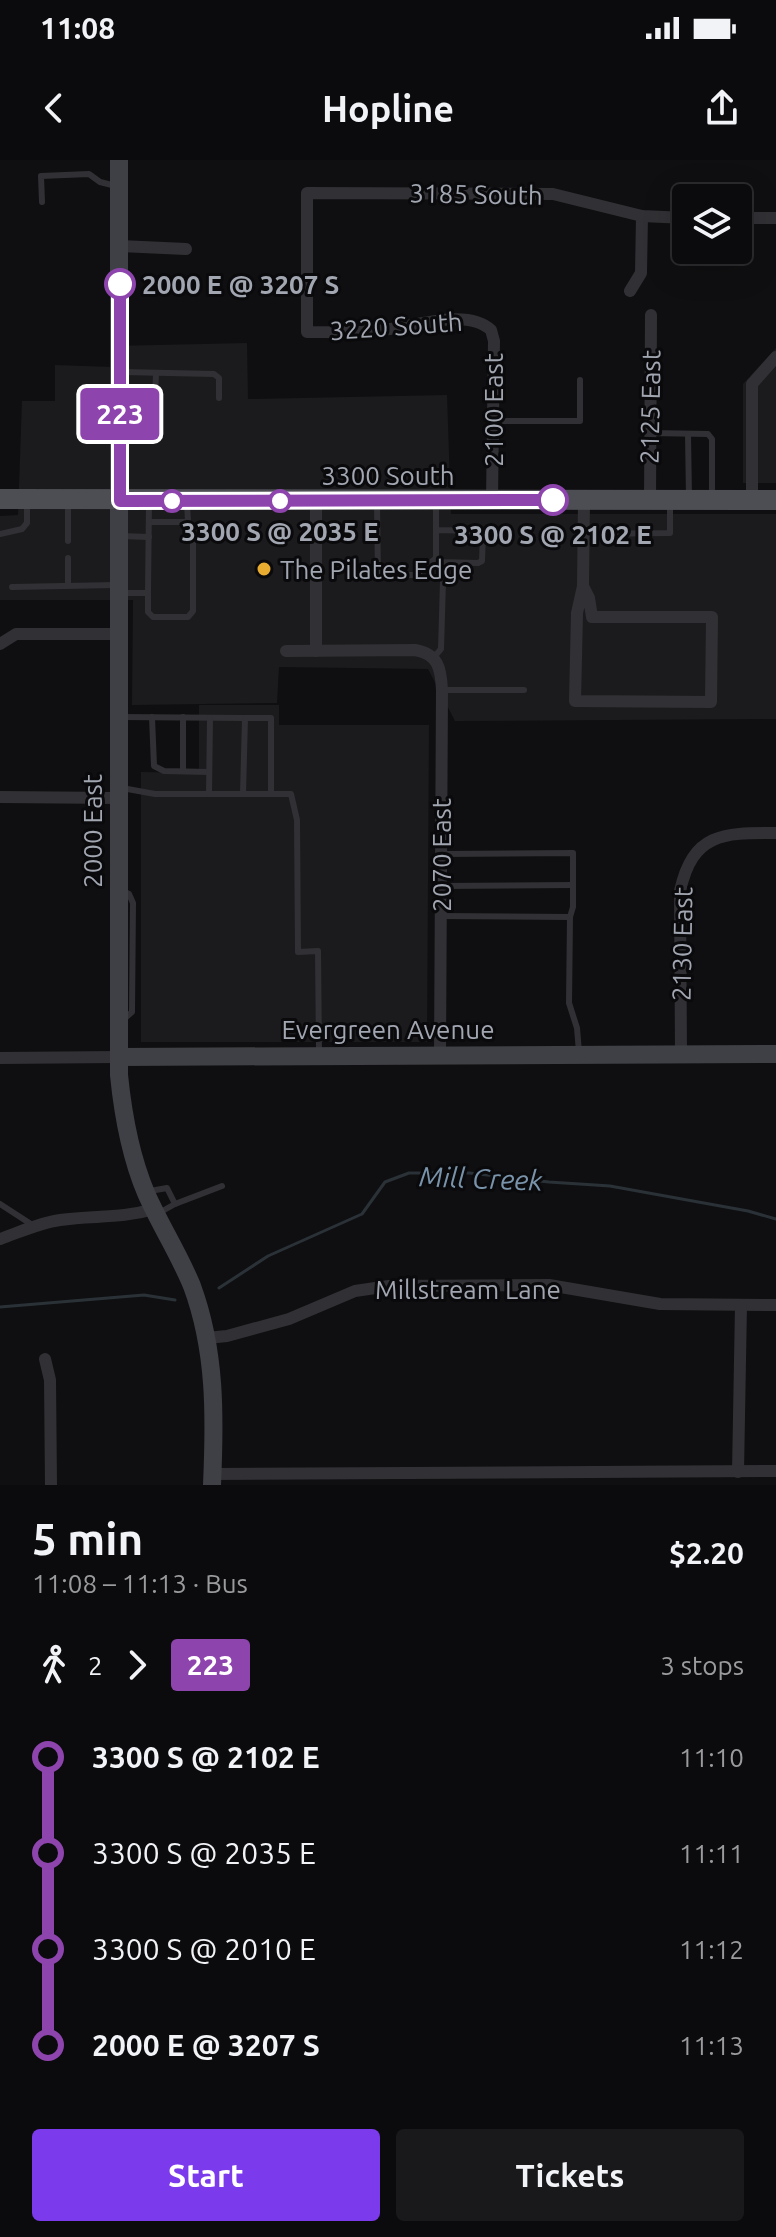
<!DOCTYPE html>
<html lang="en">
<head>
<meta charset="utf-8">
<style>
  body { margin:0; font-family:Ubuntu,sans-serif; background:#19191b; color:#f1f3f6; height:100vh; display:flex; flex-direction:column; font-size:30px; white-space:nowrap }
  * { box-sizing:border-box; margin:0 }
  p { font-size:26px; color:#9a9b9d }
  .icon { flex:none; width:44px; height:44px; fill:none; stroke:currentColor; stroke-width:2; stroke-linecap:round; stroke-linejoin:round }
  .map { position:relative; height:1325px; overflow:hidden }
  .drawer { display:flex; flex-direction:column; background:#0b0b0d; flex:1 }
  .drawer>* { flex:none }
  .badge { padding:0 16px; border-radius:6px; font-size:28px; line-height:52px }
  .controls { position:absolute; left:672px; top:24px; display:grid; gap:16px }
  .controls a { display:grid; place-items:center; width:80px; height:80px; border-radius:8px; background:#0b0b0d; box-shadow:0 8px 32px #0002,0 0 0 2px #2b2b2e; font-size:40px }
  .map>.badge { position:absolute; translate:-50% -50%; box-shadow:0 0 0 4px #fff }
  .legs { display:flex; align-items:center; gap:12px; height:88px; padding:0 32px; font-size:26px }
  .legs p { margin-inline-start:auto }
  .headline { display:flex; align-items:center; justify-content:space-between; height:136px; padding:0 32px }
  h1 { font-size:44px; font-weight:600; line-height:60px }
  .cta { display:flex; gap:16px; margin-top:auto; padding:16px 32px }
  .cta a { flex:1; height:92px; border-radius:8px; background:#7c3aed; color:#fff; font-size:32px; font-weight:600; line-height:92px; text-align:center }
  .cta a+a { background:#19191b; color:#f1f3f6 }
  ul { padding:0 32px; list-style:none }
  li { display:flex; align-items:center; gap:28px; height:96px; font-size:30px }
  li i { display:grid; place-items:center; width:12px; height:100%; margin:0 10px; background:currentColor }
  li i::after { content:''; width:20px; height:20px; margin:-10px; border:6px solid; border-radius:50%; background:#0b0b0d }
  li p { margin-inline-start:auto }
  li:first-child i { background:linear-gradient(#0000 50%,currentColor 0) }
  li:last-child i { background:linear-gradient(currentColor 50%,#0000 0) }
  .status { display:flex; justify-content:space-between; align-items:center; height:56px; padding:0 40px; background:#0b0b0d; direction:ltr }
  .status svg { height:22px; fill:currentColor }
  header { display:flex; justify-content:space-between; align-items:center; height:104px; padding:0 32px; background:#0b0b0d; font-size:36px; font-weight:600 }
  .map>svg:first-child { display:block }
</style>
</head>
<body>
<div class="status"><b>11:08</b><svg viewBox="0 0 49 12"><path d="M0 12V9h3v3zM5 12V6h3v6zM10 12V3h3v9zM15 12V0h3v12zM26 1h20v11H26zM47 4h2v5h-2z"/></svg></div>
<header><svg class="icon" aria-label="back" viewBox="0 0 24 24"><path d="M15 5l-7 7 7 7"/></svg>Hopline<svg class="icon" aria-label="share" viewBox="0 0 24 24"><path d="M12 15V3M7 8l5-5 5 5M5 13v7h14v-7"/></svg></header>
<div class="map">
<svg width="776" height="1325" viewBox="0 0 776 1325">
  <rect width="100%" height="100%" fill="#0f0f11"/>
  <g fill="#1b1b1e">
    <polygon points="247,183 248,239 447,235 451,354 776,354 776,559 455,561 428,509 279,507 277,543 132,545 133,440 0,440 0,356 18,355 22,241 55,241 55,205 112,207 113,186"/>
    <polygon points="776,188 776,323 743,323 743,224"/>
    <polygon points="199,545 279,545 279,565 429,565 427,882 141,882 141,612 199,613"/>
  </g>
  <g fill="none" stroke-linecap="round" stroke-linejoin="round">
    <g stroke="#2a3238" stroke-width="3">
      <polyline points="219,1128 268,1096 362,1054 385,1022 409,1013 469,1013 549,1022 610,1026 748,1051 776,1059"/>
      <polyline points="0,1147 144,1135 175,1140"/>
    </g>
    <g stroke="#313135" stroke-width="6">
      <polyline points="42,42 41,16 89,14 100,22 116,26"/>
      <polyline points="123,212 214,214 219,218 219,238"/>
      <polyline points="494,261 580,261 580,220"/>
      <polyline points="154,271 156,213"/>
      <polyline points="650,273 708,274 712,279 712,335"/>
      <polyline points="688,274 689,338"/>
      <polyline points="436,343 436,398 438,402 478,403 482,401 483,374 480,371 436,370"/>
      <polyline points="68,344 68,381"/>
      <polyline points="377,344 378,415 416,415 436,398"/>
      <polyline points="149,362 188,362"/>
      <polyline points="0,374 22,369 27,363 27,343"/>
      <polyline points="583,374 670,373 670,344"/>
      <polyline points="120,376 149,377"/>
      <polyline points="68,424 68,398"/>
      <polyline points="12,427 116,425"/>
      <polyline points="123,433 148,433 148,452 153,457 188,457 193,451 193,369 188,362 187,342"/>
      <polyline points="148,433 149,341"/>
      <polyline points="434,497 441,489 443,421"/>
      <polyline points="442,530 524,530"/>
      <polyline points="120,557 245,558 243,634"/>
      <polyline points="152,557 154,606 164,611 209,612"/>
      <polyline points="183,557 183,611"/>
      <polyline points="245,558 271,558 271,634"/>
      <polyline points="122,628 155,634 291,634 297,660 298,792 318,791 319,892"/>
      <polyline points="209,634 210,558"/>
      <polyline points="441,726 573,725"/>
      <polyline points="123,731 129,734 133,743 132,852 124,859"/>
      <polyline points="440,756 570,757 573,747 573,693 442,694"/>
      <polyline points="570,757 569,843 577,868 579,892"/>
      <polyline points="150,1031 167,1028 175,1044 157,1054"/>
      <polyline points="0,1044 34,1066"/>
      <polyline points="175,1044 222,1026"/>
    </g>
    <g stroke="#313135" stroke-width="12">
      <polyline points="738,58 776,58"/>
      <polyline points="120,86 186,89"/>
      <polyline points="630,131 641,113 642,56"/>
      <polyline points="650,340 651,155"/>
      <polyline points="752,340 752,224 776,197"/>
      <path d="M492 341 494 181 491 170C466 146 407 169 376 171 353 173 330 172 307 172V33L553 34 642 56 686 58"/>
      <polyline points="583,426 589,438 592,457 712,457 711,542 575,541 577,453 583,426 584,340"/>
      <polyline points="0,484 16,474 120,474"/>
      <path d="M286 491 415 490C438 494 441 508 442 530L440 894"/>
      <polyline points="316,491 316,341"/>
      <polyline points="0,637 118,638"/>
      <path d="M681 893 680 731C693 672 724 673 776 673"/>
      <polyline points="0,898 119,897"/>
      <path d="M0 1079C20 1072 39 1063 60 1060 93 1055 120 1059 154 1049"/>
      <polyline points="207,1178 227,1176 289,1159 355,1131 389,1126 549,1125 660,1144 776,1145"/>
      <polyline points="45,1199 50,1220 51,1325"/>
      <polyline points="738,1312 741,1145"/>
      <polyline points="212,1314 776,1311"/>
    </g>
    <g stroke="#3f4045" stroke-width="18">
      <path d="M119 0V915C123 955 130 995 146 1033 160 1065 179 1094 192 1126 216 1191 215 1257 212 1325"/>
      <polyline points="119,897 776,894"/>
    </g>
    <polyline stroke="#4d4e54" stroke-width="20" points="0,339 776,340"/>
  </g>
  <g fill="none" stroke-linecap="round" stroke-linejoin="round">
    <g stroke="#fff" stroke-width="18">
      <polyline id="line-1" points="120,124 120,341 553,340"/>
    </g>
    <use href="#line-1" stroke="#8e44ad" stroke-width="12"/>
  </g>
  <g fill="#fff" stroke="#8e44ad" stroke-width="4">
    <circle cx="120" cy="124" r="14"/>
    <circle cx="553" cy="340" r="14"/>
    <circle cx="172" cy="341" r="10"/>
    <circle cx="280" cy="341" r="10"/>
  </g>
  <circle fill="#e8ac30" stroke="#0a0a0c" stroke-width="3" cx="264" cy="409" r="8"/>
  <g text-anchor="middle" dominant-baseline="central" stroke-width="6" stroke-linejoin="round" paint-order="stroke">
    <g font-size="26" fill="#a1a6b1" stroke="#0a0a0c">
      <text transform="translate(476 34) rotate(1)">3185 South</text>
      <text transform="translate(396 166) rotate(-4)">3220 South</text>
      <text transform="translate(650 247) rotate(-89)">2125 East</text>
      <text transform="translate(493 250) rotate(-90)">2100 East</text>
      <text x="388" y="315">3300 South</text>
      <text transform="translate(92 671) rotate(-90)">2000 East</text>
      <text transform="translate(441 695) rotate(-90)">2070 East</text>
      <text transform="translate(682 784) rotate(-89)">2130 East</text>
      <text x="388" y="869">Evergreen Avenue</text>
      <text x="468" y="1129">Millstream Lane</text>
    </g>
    <g font-size="26" font-weight="bold" fill="#a1a6b1" stroke="#0a0a0c">
      <text x="142" y="124" text-anchor="start">2000 E @ 3207 S</text>
      <text x="280" y="371">3300 S @ 2035 E</text>
      <text x="553" y="374">3300 S @ 2102 E</text>
    </g>
    <g font-size="26" fill="#a1a6b1" stroke="#0a0a0c" text-anchor="start">
      <text x="280" y="409">The Pilates Edge</text>
    </g>
    <g font-size="28" font-style="italic" fill="#7993ab" stroke="#0a0a0c">
      <text transform="translate(481 1018) rotate(2)">Mill Creek</text>
    </g>
  </g>
</svg>
<div class="controls">
<a><svg class="icon" aria-label="layers" viewBox="0 0 24 24"><path d="M12 4l9 5-9 5-9-5zM3 14l9 5 9-5"/></svg></a>
</div>
<b class="badge" style="left:120px;top:254px;background:#8e44ad;color:#fff">223</b>
</div>
<section class="drawer">
<div class="headline"><div><h1>5 min</h1><p>11:08 – 11:13 · Bus</p></div><b>$2.20</b></div>
<div class="legs"><svg class="icon" aria-label="walk" viewBox="0 0 24 24"><circle cx="13" cy="4" r="2"/><path d="M13 8l-2 6 4 7M11 14l-3 7M7 12l3-4h3l4 4"/></svg>2<svg class="icon" aria-label="forward" viewBox="0 0 24 24"><path d="M9 5l7 7-7 7"/></svg><b class="badge" style="background:#8e44ad;color:#fff">223</b><p>3 stops</p></div>
<ul>
<li><i style="color:#8e44ad"></i><b>3300 S @ 2102 E</b><p>11:10</p></li>
<li><i style="color:#8e44ad"></i><span>3300 S @ 2035 E</span><p>11:11</p></li>
<li><i style="color:#8e44ad"></i><span>3300 S @ 2010 E</span><p>11:12</p></li>
<li><i style="color:#8e44ad"></i><b>2000 E @ 3207 S</b><p>11:13</p></li>
</ul>
<div class="cta"><a>Start</a><a>Tickets</a></div>
</section>
</body>
</html>
